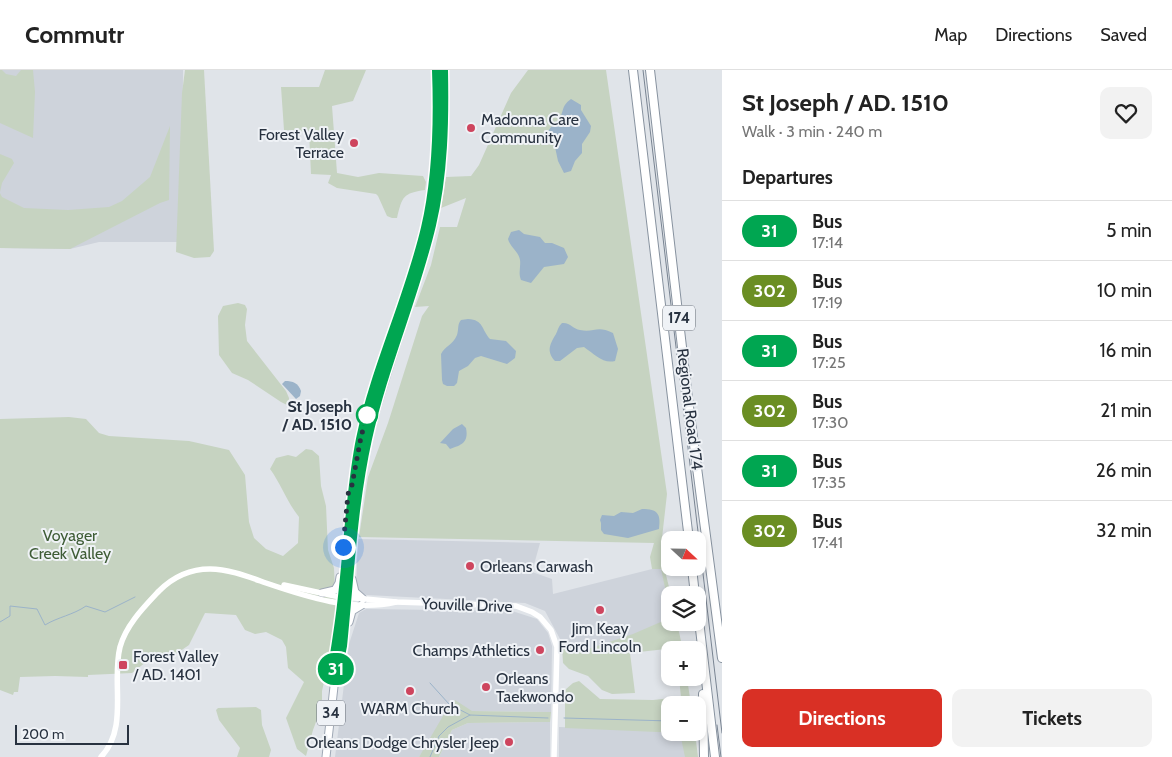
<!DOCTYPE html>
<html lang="en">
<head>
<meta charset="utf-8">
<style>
  body { margin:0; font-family:Cabin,sans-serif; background:#f2f2f2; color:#222; height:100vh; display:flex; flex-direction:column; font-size:19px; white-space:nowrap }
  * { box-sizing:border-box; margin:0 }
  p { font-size:16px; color:#767676 }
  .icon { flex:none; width:28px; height:28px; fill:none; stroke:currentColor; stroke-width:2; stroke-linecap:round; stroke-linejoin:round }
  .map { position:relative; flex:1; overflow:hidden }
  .sheet { display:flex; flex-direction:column; background:#fff; width:450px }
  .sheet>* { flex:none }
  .badge { padding:0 10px; border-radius:16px; font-size:18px; line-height:32px }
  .needle { width:32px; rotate:112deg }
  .buttons { position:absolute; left:661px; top:461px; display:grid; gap:10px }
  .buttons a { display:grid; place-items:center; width:45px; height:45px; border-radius:10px; background:#fff; box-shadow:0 2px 8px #0003; font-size:25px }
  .scale { position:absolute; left:15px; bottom:12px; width:114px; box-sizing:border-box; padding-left:5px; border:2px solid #283240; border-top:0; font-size:14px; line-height:18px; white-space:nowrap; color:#283240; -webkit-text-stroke:4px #eff2f6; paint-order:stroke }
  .you { position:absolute; width:25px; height:25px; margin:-12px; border:4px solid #fff; border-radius:50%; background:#1a73e8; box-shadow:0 0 0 8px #1a73e833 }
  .map>.badge { position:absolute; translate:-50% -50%; box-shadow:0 0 0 2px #fff }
  h2 { padding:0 20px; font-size:19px; line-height:45px }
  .round { display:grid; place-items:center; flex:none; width:52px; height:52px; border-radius:10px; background:#f2f2f2 }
  .headline { display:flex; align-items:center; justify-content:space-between; height:85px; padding:0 20px }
  h1 { font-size:24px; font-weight:700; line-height:38px }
  .cta { display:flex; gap:10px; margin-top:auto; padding:10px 20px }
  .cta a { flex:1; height:58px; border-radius:10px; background:#d93025; color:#fff; font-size:20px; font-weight:700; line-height:58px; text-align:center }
  .cta a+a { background:#f2f2f2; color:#222 }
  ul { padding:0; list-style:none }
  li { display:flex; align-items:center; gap:15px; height:60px; padding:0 20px; border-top:1px solid #e0e0e0 }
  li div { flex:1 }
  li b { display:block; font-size:19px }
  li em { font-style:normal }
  li .badge { min-width:55px; font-weight:700; text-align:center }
  header { display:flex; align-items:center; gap:30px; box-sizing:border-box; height:70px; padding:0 25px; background:#fff; border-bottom:1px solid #e0e0e0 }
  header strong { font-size:24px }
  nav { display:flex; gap:28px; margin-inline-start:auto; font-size:18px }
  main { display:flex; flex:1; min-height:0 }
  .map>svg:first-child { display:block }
</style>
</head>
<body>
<header>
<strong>Commutr</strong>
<nav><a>Map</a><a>Directions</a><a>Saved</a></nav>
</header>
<main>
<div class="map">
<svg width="722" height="687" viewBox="0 0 722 687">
  <rect width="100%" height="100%" fill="#e0e4e9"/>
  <g fill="#ced3db">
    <polygon points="0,0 183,0 182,172 99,172 70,179 0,178"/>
    <polygon points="358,469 540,473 532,502 552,509 553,524 664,496 670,528 670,550 595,581 566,580 545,541 525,533 367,525 359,523 356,517"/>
    <polygon points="366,539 512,541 537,549 548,563 552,576 551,642 472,641 428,674 419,687 335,687 349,574 359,543"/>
    <polygon points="550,652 550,687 439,687 452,660 468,653"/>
    <polygon points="559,657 670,660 670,662 684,663 687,687 559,687"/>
  </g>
  <g fill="#c6d3c1">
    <polygon points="0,0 2,0 6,4 16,6 21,0 33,0 35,22 33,68 0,53"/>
    <polygon points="185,0 204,0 214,181 210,187 194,188 176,182 182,23"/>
    <path d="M325 0H366L353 31 332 36 337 103 358 107 379 103 423 106 426 112 425 120C403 123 402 127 397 148H392L387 146 378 126 376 124 337 118 328 113 331 105 311 104 309 62 284 60 281 17H319Z"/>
    <polygon points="528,0 606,0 667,424 662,468 668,469 669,484 663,493 671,525 670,541 661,499 652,499 650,487 654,473 359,467 368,407 388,353 422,246 429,236 415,237 431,195 440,157 457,157 466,128 441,138 446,107 471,106 479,95 511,23"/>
    <polygon points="170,56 169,130 160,133 70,179 0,178 0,123 2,127 24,138 68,140 109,137 122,131 150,107"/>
    <polygon points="0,84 12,89 14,93 2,113 0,122"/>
    <polygon points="238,233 245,235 247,239 245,255 247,271 286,321 289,328 289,336 281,332 248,310 232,303 219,285 218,246 223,236"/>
    <path d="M69 347 86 349 99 363 109 366 189 371 229 380 245 405 249 452 254 468 266 479 283 486 298 473 299 447C287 432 281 414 270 399L276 388 288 385 296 387 306 379 312 380 319 386 321 416 326 436 328 480 334 498 336 549 333 573 322 621V636L313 660 306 686 297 679 286 648 304 612 288 598 286 577 282 570 266 562 255 564 245 560 236 545 205 543 189 575 167 590 156 588 146 592 132 603 88 605V607L55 606 20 607 18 622H14L13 625 0 620V349Z"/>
    <polygon points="670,548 670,552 677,553 683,580 676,580 675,578 630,583 635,623 612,624 602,620 588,606 569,599 563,593 562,577 571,573 576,583 633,564"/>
    <polygon points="679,608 687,608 691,635 670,635 670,662 695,663 698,687 685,687 680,663 565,658 565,620 573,613 579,611 600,629 653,630 681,627"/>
    <polygon points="455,630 472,641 551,642 550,652 468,653 452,660 439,687 419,687 447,639"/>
    <polygon points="256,637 261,640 262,655 271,680 269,687 237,687 240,678 219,650 216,640 218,638"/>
  </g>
  <g fill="#9bb3c9">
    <path d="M571 29 581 35V40L591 56 590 62 582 74V83L575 91 571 101 564 103 558 91 555 77 547 64C550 57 553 55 558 50 565 42 560 37 571 29Z"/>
    <path d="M519 160 524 164 540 167 545 173H552L564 178 568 187 564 194 544 197 531 213 521 210C518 203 521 197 520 190 519 182 510 177 508 169L511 162Z"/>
    <path d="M468 249C484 250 481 259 490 269L506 271 516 281 515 288 507 294 481 286 475 288 468 296 459 301 457 313 454 316H447L443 314 442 310 441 284C445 276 453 275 457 265 459 259 457 255 461 250Z"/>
    <path d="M562 253C570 252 573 259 580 260 594 263 597 255 613 263L618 279 615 291C603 294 594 284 584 277L577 278 560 291H555C546 281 550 274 556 264 558 260 558 257 562 253Z"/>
    <path d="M285 311C293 311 298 313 301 321L300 326 296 329 282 314Z"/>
    <path d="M462 354 466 358C469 373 461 375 450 379L446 374 440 373 453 359Z"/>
    <path d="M642 439C658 439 661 444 659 459L628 468 604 464 601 460V453L600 450 602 445 614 446 621 442 633 443Z"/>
  </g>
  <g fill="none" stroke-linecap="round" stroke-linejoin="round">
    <g stroke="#9bb3c9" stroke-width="1">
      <path d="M0 552 10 546V536L37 539 45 555C58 547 73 545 86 536L105 542 135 527"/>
      <polyline points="430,613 449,634 470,645"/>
      <polyline points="564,648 670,651"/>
      <polyline points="430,687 439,666 448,657 470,645 548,648"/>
    </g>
    <g stroke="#9fa8b5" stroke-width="9">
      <g id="primary">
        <polyline points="352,509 355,522 363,529"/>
        <polyline points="322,523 335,520 339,513 340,507"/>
        <polyline points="349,552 352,541 362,535"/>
        <path d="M336 599 333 591C336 572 339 553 341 535 348 479 349 424 361 369 376 297 408 230 425 158 437 107 438 53 436 0"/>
        <path d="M326 687 336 599 340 591 343 576C350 506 352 434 369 366 387 294 415 226 432 155 444 104 445 51 444 0"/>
      </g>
    </g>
    <g stroke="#87929f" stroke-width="10">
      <g id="highway">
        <polyline points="633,0 689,470"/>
        <polyline points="650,0 688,329 722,588"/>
        <polyline points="692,498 695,525"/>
        <polyline points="698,542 715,687"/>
        <polyline points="703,624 704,687"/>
      </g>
    </g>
    <g stroke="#fff" stroke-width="5.5">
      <polyline points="284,515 335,526 396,532 516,536 532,542 540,547 551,560 557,577 554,687"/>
      <path d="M101 687C129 657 111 613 120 577 126 555 144 537 159 521 173 507 191 499 210 499 229 499 249 507 266 513 307 527 353 542 396 532"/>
    </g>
    <use href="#primary" stroke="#fff" stroke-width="7"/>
    <use href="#highway" stroke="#fff" stroke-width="8"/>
    <g stroke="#798492" stroke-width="1">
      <polyline points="643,0 722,663"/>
      <polyline points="717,655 721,687"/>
    </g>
  </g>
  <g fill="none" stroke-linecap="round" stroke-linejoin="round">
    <g stroke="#fff" stroke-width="11">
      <path id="line" d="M436 0C438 53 437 107 425 158 408 230 375 297 360 369 349 424 348 479 341 535 339 553 336 572 333 591L336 600 340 591 343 576C350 507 353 437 368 369 384 296 415 227 432 155 444 104 445 51 444 0"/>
    </g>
    <use href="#line" stroke="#00a651" stroke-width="8"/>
    <polyline stroke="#283240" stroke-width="5" stroke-dasharray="0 9" points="343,477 348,424 352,415 361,367 367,345"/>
  </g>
  <g fill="#ce455e" stroke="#eff2f6" stroke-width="2">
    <circle cx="471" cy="58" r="5"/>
    <circle cx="354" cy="73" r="5"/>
    <circle cx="470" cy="496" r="5"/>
    <circle cx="600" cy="540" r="5"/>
    <circle cx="540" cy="580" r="5"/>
    <rect x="118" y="590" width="10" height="10" rx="2.5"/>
    <circle cx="486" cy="617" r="5"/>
    <circle cx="410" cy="621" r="5"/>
    <circle cx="509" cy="672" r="5"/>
  </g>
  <circle fill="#fff" stroke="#00a651" stroke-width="2.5" cx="367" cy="345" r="10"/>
  <g text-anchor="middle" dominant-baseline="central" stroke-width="4" stroke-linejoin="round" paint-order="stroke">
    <g fill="#eff2f6" stroke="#646c77" stroke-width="1">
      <rect x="663" y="235.5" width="32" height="25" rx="4"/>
      <rect x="317" y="630.5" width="28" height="25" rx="4"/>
    </g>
    <g font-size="15" font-weight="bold" fill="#283240">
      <text x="679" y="248">174</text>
      <text x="331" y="643">34</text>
    </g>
    <g font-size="16" fill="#283240" stroke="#eff2f6" text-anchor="start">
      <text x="481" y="49">Madonna Care<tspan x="481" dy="18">Community</tspan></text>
      <text x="344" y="64" text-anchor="end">Forest Valley<tspan x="344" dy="18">Terrace</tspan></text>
      <text x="480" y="496">Orleans Carwash</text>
      <text x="600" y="558" text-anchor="middle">Jim Keay<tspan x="600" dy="18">Ford Lincoln</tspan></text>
      <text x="530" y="580" text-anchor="end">Champs Athletics</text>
      <text x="133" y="586">Forest Valley<tspan x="133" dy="18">/ AD. 1401</tspan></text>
      <text x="496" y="608">Orleans<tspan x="496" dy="18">Taekwondo</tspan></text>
      <text x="410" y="638" text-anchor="middle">WARM Church</text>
      <text x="499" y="672" text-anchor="end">Orleans Dodge Chrysler Jeep</text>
    </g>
    <g font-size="16" font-weight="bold" fill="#283240" stroke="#eff2f6" text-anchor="end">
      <text x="352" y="336">St Joseph<tspan x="352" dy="18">/ AD. 1510</tspan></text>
    </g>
    <g font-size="16" fill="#283240" stroke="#eff2f6">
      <text transform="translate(690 339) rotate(83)">Regional Road 174</text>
      <text transform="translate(467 535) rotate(2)">Youville Drive</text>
    </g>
    <g font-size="16" fill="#3e5c36" stroke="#eff2f6">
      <text x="70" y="465">Voyager<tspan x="70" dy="18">Creek Valley</tspan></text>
    </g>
  </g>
</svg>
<div class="buttons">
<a><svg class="needle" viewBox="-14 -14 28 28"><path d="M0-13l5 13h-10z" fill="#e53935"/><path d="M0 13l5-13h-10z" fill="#767676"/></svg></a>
<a><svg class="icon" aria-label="layers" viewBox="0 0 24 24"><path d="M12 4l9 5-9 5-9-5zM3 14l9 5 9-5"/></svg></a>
<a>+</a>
<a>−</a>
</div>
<div class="scale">200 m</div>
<div class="you" style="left:343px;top:477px"></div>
<b class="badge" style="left:336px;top:599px;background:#00a651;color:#fff">31</b>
</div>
<section class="sheet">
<div class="headline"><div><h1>St Joseph / AD. 1510</h1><p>Walk · 3 min · 240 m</p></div><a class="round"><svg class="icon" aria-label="heart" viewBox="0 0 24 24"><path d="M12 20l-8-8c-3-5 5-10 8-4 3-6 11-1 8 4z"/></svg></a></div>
<h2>Departures</h2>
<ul>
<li><span class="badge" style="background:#00a651;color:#fff">31</span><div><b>Bus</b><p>17:14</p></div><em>5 min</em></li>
<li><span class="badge" style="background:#6b8e23;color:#fff">302</span><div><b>Bus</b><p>17:19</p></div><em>10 min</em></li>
<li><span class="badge" style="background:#00a651;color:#fff">31</span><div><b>Bus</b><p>17:25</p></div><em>16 min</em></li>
<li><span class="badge" style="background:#6b8e23;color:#fff">302</span><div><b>Bus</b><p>17:30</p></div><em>21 min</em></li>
<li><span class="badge" style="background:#00a651;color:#fff">31</span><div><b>Bus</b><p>17:35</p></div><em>26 min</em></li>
<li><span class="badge" style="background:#6b8e23;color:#fff">302</span><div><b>Bus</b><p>17:41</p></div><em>32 min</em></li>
</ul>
<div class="cta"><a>Directions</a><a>Tickets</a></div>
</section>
</main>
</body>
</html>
